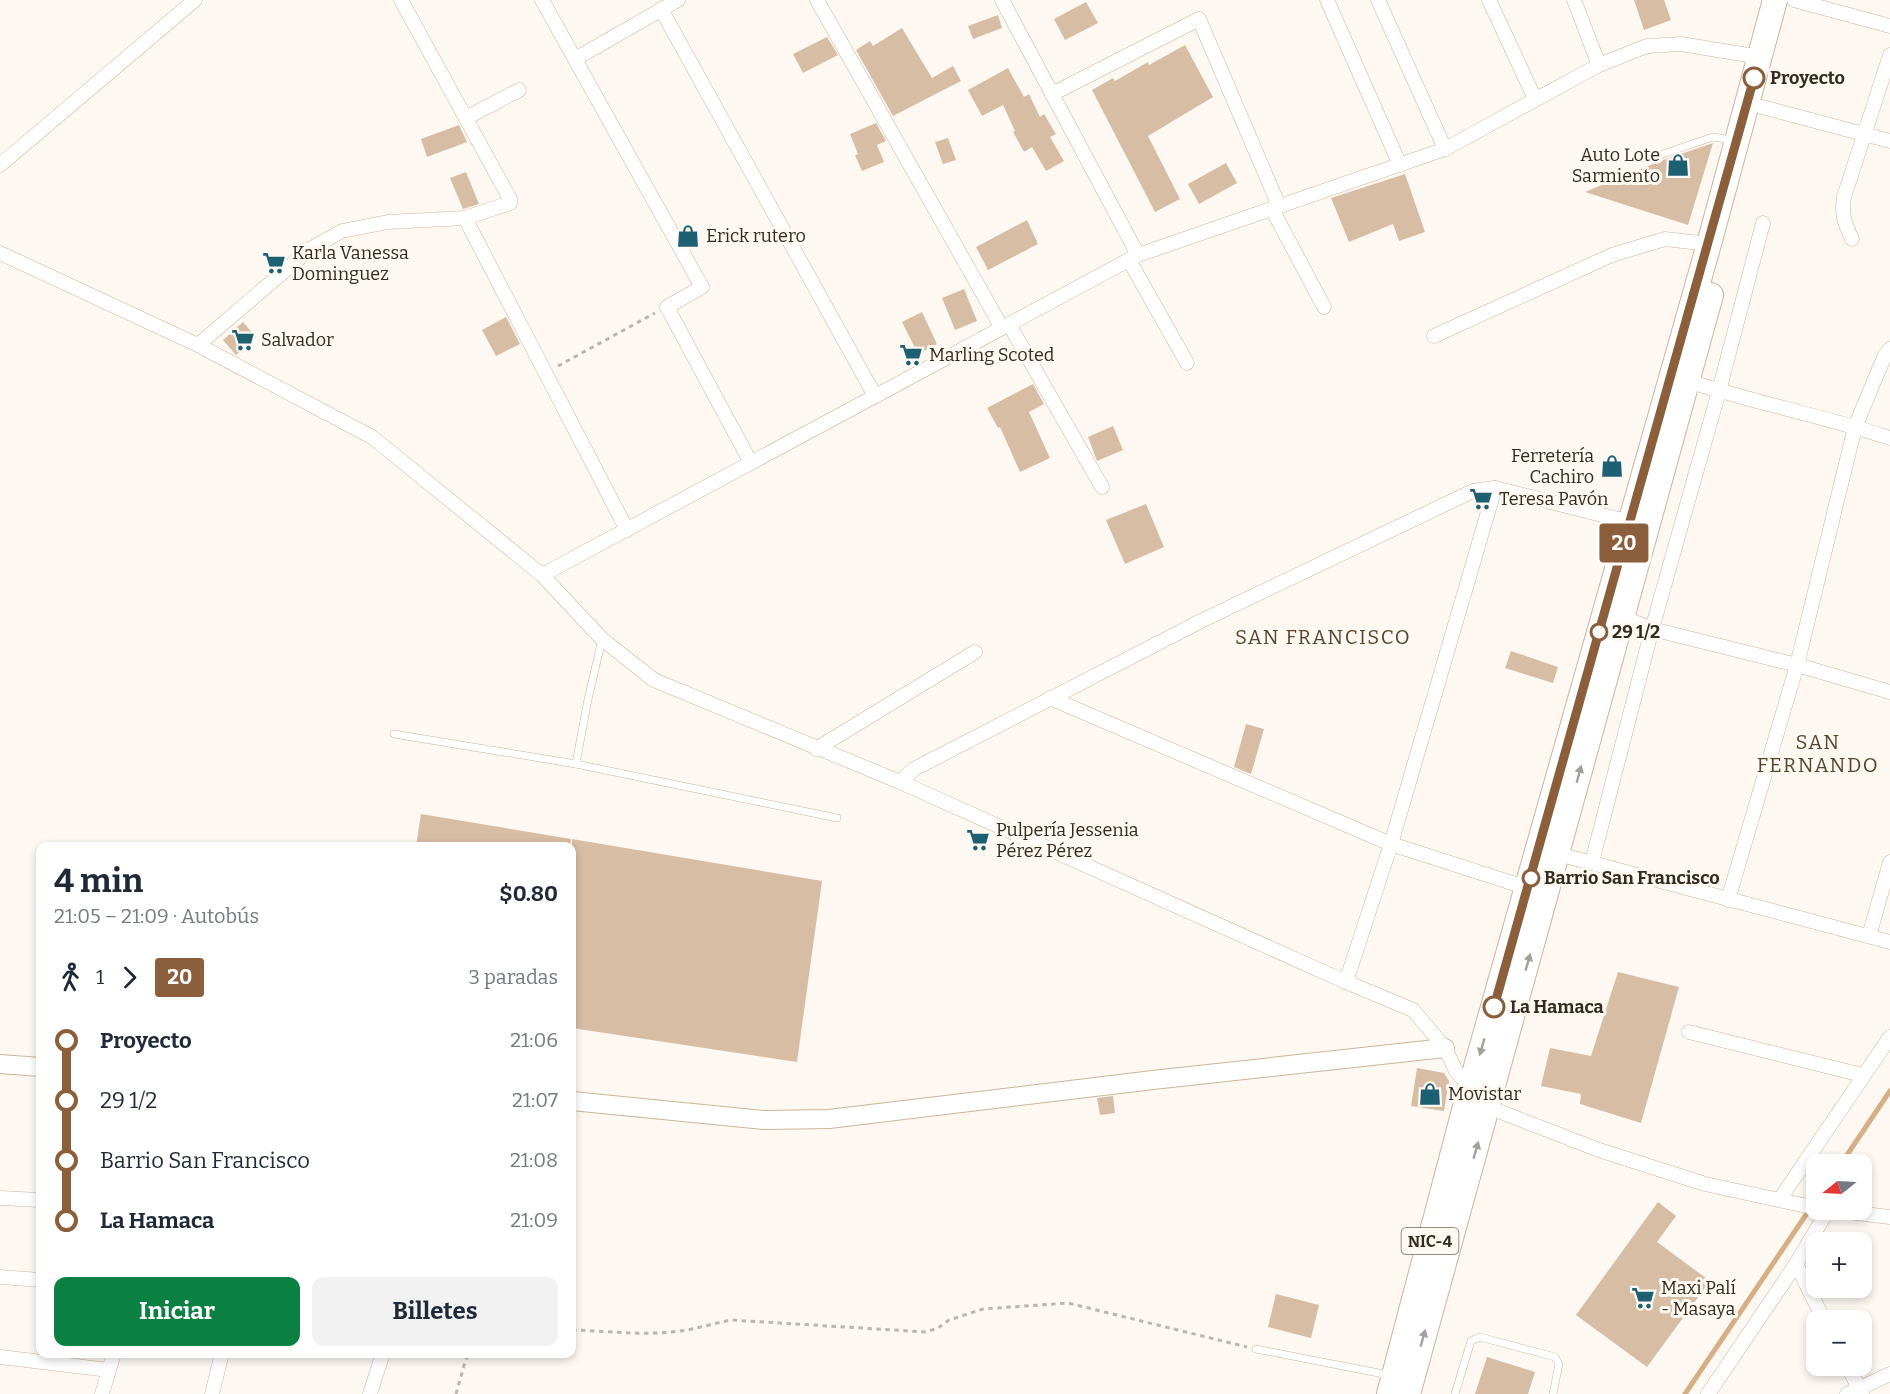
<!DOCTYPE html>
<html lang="es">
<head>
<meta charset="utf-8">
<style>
  body { margin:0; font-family:Bitter,serif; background:#f2f2f3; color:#1f2937; height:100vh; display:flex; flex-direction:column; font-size:22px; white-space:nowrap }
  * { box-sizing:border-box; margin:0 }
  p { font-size:20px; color:#747a83 }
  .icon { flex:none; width:33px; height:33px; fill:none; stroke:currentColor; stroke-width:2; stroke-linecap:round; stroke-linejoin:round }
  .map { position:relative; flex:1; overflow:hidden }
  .sheet { position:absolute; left:36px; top:842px; width:540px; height:516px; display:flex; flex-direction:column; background:#fff; border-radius:12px; box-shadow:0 3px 9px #0003 }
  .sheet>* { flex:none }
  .badge { padding:0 12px; border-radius:4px; font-size:21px; line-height:39px }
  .needle { width:39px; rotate:252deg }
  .tools { position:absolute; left:1806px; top:1154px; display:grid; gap:12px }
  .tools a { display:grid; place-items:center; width:66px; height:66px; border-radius:12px; background:#fff; box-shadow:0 3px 9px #0003; font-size:30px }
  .map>.badge { position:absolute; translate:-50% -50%; box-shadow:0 0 0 3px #fff }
  .legs { display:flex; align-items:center; gap:9px; height:66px; padding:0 18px; font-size:20px }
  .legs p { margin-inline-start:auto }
  .overview { display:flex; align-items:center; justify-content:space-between; height:102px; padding:0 18px }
  h1 { font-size:33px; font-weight:700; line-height:45px }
  .action { display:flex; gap:12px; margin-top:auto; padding:12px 18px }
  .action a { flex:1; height:69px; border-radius:12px; background:#0b8043; color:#fff; font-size:24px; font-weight:700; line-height:69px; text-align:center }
  .action a+a { background:#f2f2f3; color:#1f2937 }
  ul { padding:0 18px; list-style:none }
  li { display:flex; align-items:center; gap:21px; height:60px; font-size:22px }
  li i { display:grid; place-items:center; width:9px; height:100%; margin:0 8px; background:currentColor }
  li i::after { content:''; width:15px; height:15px; margin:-8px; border:4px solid; border-radius:50%; background:#fff }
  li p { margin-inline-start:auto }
  li:first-child i { background:linear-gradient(#0000 50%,currentColor 0) }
  li:last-child i { background:linear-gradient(currentColor 50%,#0000 0) }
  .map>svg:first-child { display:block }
</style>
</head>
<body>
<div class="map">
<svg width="1890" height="1394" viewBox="0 0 1890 1394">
  <rect width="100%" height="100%" fill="#fef8f3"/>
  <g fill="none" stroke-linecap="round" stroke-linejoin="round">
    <g stroke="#d5af86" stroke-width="5">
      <polyline points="1841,1164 1890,1091"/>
      <polyline points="1685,1394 1816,1200"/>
    </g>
  </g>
  <g fill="#d6bda4">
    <polygon points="1634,0 1664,0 1671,20 1644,30"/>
    <polygon points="1086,2 1098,23 1065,40 1054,19"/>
    <polygon points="998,15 1002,28 973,39 968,26"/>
    <polygon points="902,28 932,78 953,66 961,81 893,116 856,50 870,41 873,46"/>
    <polygon points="827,37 838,55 803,73 793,54"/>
    <polygon points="1185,45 1213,97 1148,136 1180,199 1155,212 1092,90 1113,78 1115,81 1148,62 1149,65"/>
    <polygon points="1008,68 1024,97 1029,94 1040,117 1044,114 1056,134 1050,137 1064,161 1046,171 1032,147 1024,152 1013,132 1015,131 1003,105 982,116 968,90"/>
    <polygon points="876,123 886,141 877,145 884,162 862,171 855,155 858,154 850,134"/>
    <polygon points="459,125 467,142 427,157 421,139"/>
    <polygon points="948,138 956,160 943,164 935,142"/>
    <polygon points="1713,143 1688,225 1585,192 1660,161"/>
    <polygon points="1226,163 1237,183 1199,204 1188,184"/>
    <polygon points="466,172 479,204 463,209 450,178"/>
    <polygon points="1405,174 1425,232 1399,241 1393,224 1349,242 1331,198"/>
    <polygon points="1027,220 1038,244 988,270 976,247"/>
    <polygon points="964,289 977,321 955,330 942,298"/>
    <polygon points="922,312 937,344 918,354 902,322"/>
    <polygon points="506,317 520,344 496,356 482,330"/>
    <polygon points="243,322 256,337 236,355 223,340"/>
    <polygon points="1033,384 1044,404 1029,412 1050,458 1020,472 1000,427 998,428 987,408"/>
    <polygon points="1113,426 1123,450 1097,461 1088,437"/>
    <polygon points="1146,504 1164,547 1125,564 1106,520"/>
    <polygon points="1511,651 1558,667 1553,683 1505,668"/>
    <polygon points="1246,724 1264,729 1251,774 1234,767"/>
    <polygon points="421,814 571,839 570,846 416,846"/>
    <polygon points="572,839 822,881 797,1062 572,1028"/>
    <polygon points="1618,972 1679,987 1641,1123 1580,1104 1581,1094 1541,1086 1550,1048 1591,1056"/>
    <polygon points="1417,1068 1444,1073 1449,1081 1444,1111 1411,1106"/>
    <polygon points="1113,1096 1115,1113 1100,1115 1097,1098"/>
    <polygon points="1658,1202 1676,1216 1657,1242 1710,1281 1647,1367 1576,1315"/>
    <polygon points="1276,1294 1319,1305 1311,1338 1268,1327"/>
    <polygon points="1487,1357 1535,1372 1528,1394 1475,1394"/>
  </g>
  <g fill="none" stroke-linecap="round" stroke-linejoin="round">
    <g stroke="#ccb49b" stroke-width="8">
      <g id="lane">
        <polyline points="1660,155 1713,137 1732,140"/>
        <polyline points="602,639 587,704 576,764 837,818"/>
        <polyline points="394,734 576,764"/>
        <polyline points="1256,1349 1389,1375"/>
        <polyline points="1455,1394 1471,1341 1480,1337 1555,1357 1559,1364 1553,1394"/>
      </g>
    </g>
    <g stroke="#ccb49b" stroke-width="15">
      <g id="street">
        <polyline points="542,0 702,287 667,307 751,463"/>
        <polyline points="817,0 1002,328"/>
        <polyline points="1002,0 1138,255"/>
        <polyline points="1327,0 1400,165"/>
        <polyline points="1378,0 1445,149"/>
        <polyline points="1489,0 1535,99"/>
        <polyline points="1574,0 1599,65"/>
        <polyline points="1794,0 1890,26"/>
        <polyline points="661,9 875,396"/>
        <polyline points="575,59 678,0"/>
        <polyline points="1052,94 1199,19 1279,206"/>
        <polyline points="1762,107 1890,141"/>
        <polyline points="466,118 519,90"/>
        <polyline points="0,165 195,0"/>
        <polyline points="1272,209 1324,307"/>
        <polyline points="465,218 627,530"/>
        <path d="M1852 239C1845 224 1841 214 1844 197L1890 55"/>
        <polyline points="0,253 198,345 372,437 542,575 602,639 654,680 900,782 1346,982 1413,1010 1445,1048 1456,1071 1488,1107 1599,1150 1705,1184 1816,1208"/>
        <polyline points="1129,260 1187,363"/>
        <polyline points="1009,324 1102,487"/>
        <polyline points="1434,336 1612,255 1665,239 1709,244"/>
        <polyline points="198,345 310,249 342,231 388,222 465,218 510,203 510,199 401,0"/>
        <path d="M1688 381C1755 403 1824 416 1890 438"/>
        <polyline points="542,575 1138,255 1445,149 1599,65 1647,46 1681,44 1760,57"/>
        <polyline points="1622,617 1652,629 1797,665 1890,692"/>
        <polyline points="1050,698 1391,844 1528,888"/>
        <polyline points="816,749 975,652"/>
        <polyline points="900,782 914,769 1203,620 1473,491 1495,488 1630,522"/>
        <polyline points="1558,854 1890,942"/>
        <polyline points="1592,862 1652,629 1719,391 1763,223"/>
        <polyline points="1728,900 1797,665 1855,427 1885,355 1890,349"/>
        <polyline points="1869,936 1890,862"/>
        <polyline points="1346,982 1391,844 1495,488"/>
        <polyline points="1689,1032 1862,1075"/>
        <polyline points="0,1198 40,1200"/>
        <polyline points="1780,1199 1890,1037"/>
        <polyline points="1823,1209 1890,1217"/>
        <polyline points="0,1277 40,1280"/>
        <polyline points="1824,1320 1796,1264 1828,1210"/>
        <polyline points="0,1357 109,1370"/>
        <polyline points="1847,1365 1862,1394"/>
        <polyline points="102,1394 114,1353"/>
        <polyline points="212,1394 222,1353"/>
        <polyline points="370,1394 383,1353"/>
        <polyline points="1708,1394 1796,1264"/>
        <polyline points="1847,1394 1890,1374"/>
      </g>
    </g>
    <g stroke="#ccb49b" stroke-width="20">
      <g id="secondary">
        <polyline points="0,1064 40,1067"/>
        <polyline points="572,1101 764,1120 829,1119 1153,1080 1445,1048"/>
      </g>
    </g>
    <g stroke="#ccb49b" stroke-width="26">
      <g id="highway">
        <polyline points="1389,1394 1470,1088 1709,244 1775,0"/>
        <polyline points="1408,1394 1711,295"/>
      </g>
    </g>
    <g stroke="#bdb6af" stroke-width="3" stroke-dasharray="4.5 4.5" stroke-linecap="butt">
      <polyline points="558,366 655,313"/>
      <path d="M572 1330C608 1331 644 1336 680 1331 697 1329 714 1323 731 1320L926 1332 938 1328 949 1320 983 1309 1068 1303 1247 1347"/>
      <polyline points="456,1394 465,1362 469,1353"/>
    </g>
    <use href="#lane" stroke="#fff" stroke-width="7"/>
    <use href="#street" stroke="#fff" stroke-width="14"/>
    <use href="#secondary" stroke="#fff" stroke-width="18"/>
    <use href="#highway" stroke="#fff" stroke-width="24"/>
  </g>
  <defs><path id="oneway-solid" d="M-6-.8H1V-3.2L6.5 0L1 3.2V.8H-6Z" transform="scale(1.5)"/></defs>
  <g fill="#a39f9b">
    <use href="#oneway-solid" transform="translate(1579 774) rotate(-75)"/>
    <use href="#oneway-solid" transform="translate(1528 962) rotate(-74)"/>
    <use href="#oneway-solid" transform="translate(1482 1047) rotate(106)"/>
    <use href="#oneway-solid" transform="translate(1476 1150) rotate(-74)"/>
    <use href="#oneway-solid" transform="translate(1423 1338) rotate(-74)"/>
  </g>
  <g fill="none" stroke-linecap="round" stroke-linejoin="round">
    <g stroke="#fff" stroke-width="14">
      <polyline id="line-1" points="1494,1007 1754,78"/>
    </g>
    <use href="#line-1" stroke="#8b5e3c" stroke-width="9"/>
  </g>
  <defs>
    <g id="shop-bare" transform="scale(1.8)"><path d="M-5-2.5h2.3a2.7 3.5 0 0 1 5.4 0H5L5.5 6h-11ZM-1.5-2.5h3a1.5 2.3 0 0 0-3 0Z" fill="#1c6072" stroke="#fef8f3" stroke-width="2.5" paint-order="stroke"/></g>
    <g id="supermarket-bare" transform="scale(1.8)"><path d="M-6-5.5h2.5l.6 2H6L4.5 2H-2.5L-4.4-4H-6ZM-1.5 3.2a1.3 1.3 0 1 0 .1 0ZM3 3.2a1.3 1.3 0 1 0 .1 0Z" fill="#1c6072" stroke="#fef8f3" stroke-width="2.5" paint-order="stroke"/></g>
  </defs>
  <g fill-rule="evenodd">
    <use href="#shop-bare" x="1678" y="165"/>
    <use href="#shop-bare" x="688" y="236"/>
    <use href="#supermarket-bare" x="274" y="263"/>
    <use href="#supermarket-bare" x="243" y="340"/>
    <use href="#supermarket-bare" x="911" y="355"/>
    <use href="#shop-bare" x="1612" y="466"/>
    <use href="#supermarket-bare" x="1481" y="499"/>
    <use href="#supermarket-bare" x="978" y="840"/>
    <use href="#shop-bare" x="1430" y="1094"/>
    <use href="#supermarket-bare" x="1643" y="1298"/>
  </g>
  <g fill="#fff" stroke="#8b5e3c" stroke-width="3">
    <circle cx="1754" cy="78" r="10"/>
    <circle cx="1599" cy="632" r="8"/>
    <circle cx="1531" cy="878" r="8"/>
    <circle cx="1494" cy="1007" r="10"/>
  </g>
  <g text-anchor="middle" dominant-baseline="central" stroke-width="6" stroke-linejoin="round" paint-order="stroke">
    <rect fill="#fef8f3" stroke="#70685f" stroke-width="1.5" x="1401.5" y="1228" width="57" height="26" rx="4.5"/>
    <g font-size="16" font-weight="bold" fill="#332a20">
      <text x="1430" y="1241">NIC-4</text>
    </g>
    <g font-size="18" font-weight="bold" fill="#332a20" stroke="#fef8f3" text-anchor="start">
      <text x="1770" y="78">Proyecto</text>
      <text x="1612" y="632">29 1/2</text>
      <text x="1544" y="878">Barrio San Francisco</text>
      <text x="1510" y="1007">La Hamaca</text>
    </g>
    <g font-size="18" fill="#332a20" stroke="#fef8f3" text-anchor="start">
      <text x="1660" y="155" text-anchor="end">Auto Lote<tspan x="1660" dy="21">Sarmiento</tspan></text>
      <text x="706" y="236">Erick rutero</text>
      <text x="292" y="253">Karla Vanessa<tspan x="292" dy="21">Dominguez</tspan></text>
      <text x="261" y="340">Salvador</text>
      <text x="929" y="355">Marling Scoted</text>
      <text x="1594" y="456" text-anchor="end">Ferretería<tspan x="1594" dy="21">Cachiro</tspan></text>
      <text x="1499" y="499">Teresa Pavón</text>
      <text x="996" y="830">Pulpería Jessenia<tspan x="996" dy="21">Pérez Pérez</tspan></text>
      <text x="1448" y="1094">Movistar</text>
      <text x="1661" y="1288">Maxi Palí<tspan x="1661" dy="21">- Masaya</tspan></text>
    </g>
    <g font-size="20" letter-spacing="1.5" fill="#58442e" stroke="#fef8f3">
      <text x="1323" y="637">SAN FRANCISCO</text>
      <text x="1818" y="742">SAN<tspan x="1818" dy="23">FERNANDO</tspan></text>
    </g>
  </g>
</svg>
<div class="tools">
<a><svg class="needle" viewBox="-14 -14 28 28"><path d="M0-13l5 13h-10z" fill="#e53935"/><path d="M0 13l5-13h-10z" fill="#747a83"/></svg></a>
<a>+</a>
<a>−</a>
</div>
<b class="badge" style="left:1624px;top:543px;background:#8b5e3c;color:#fff">20</b>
<section class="sheet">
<div class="overview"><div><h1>4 min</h1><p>21:05 – 21:09 · Autobús</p></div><b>$0.80</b></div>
<div class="legs"><svg class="icon" aria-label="walk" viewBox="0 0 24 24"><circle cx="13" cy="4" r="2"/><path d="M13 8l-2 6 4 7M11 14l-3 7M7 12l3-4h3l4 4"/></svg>1<svg class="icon" aria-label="forward" viewBox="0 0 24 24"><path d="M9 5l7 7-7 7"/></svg><b class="badge" style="background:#8b5e3c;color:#fff">20</b><p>3 paradas</p></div>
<ul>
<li><i style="color:#8b5e3c"></i><b>Proyecto</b><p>21:06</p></li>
<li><i style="color:#8b5e3c"></i><span>29 1/2</span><p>21:07</p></li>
<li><i style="color:#8b5e3c"></i><span>Barrio San Francisco</span><p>21:08</p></li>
<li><i style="color:#8b5e3c"></i><b>La Hamaca</b><p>21:09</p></li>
</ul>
<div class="action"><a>Iniciar</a><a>Billetes</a></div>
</section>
</div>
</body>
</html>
